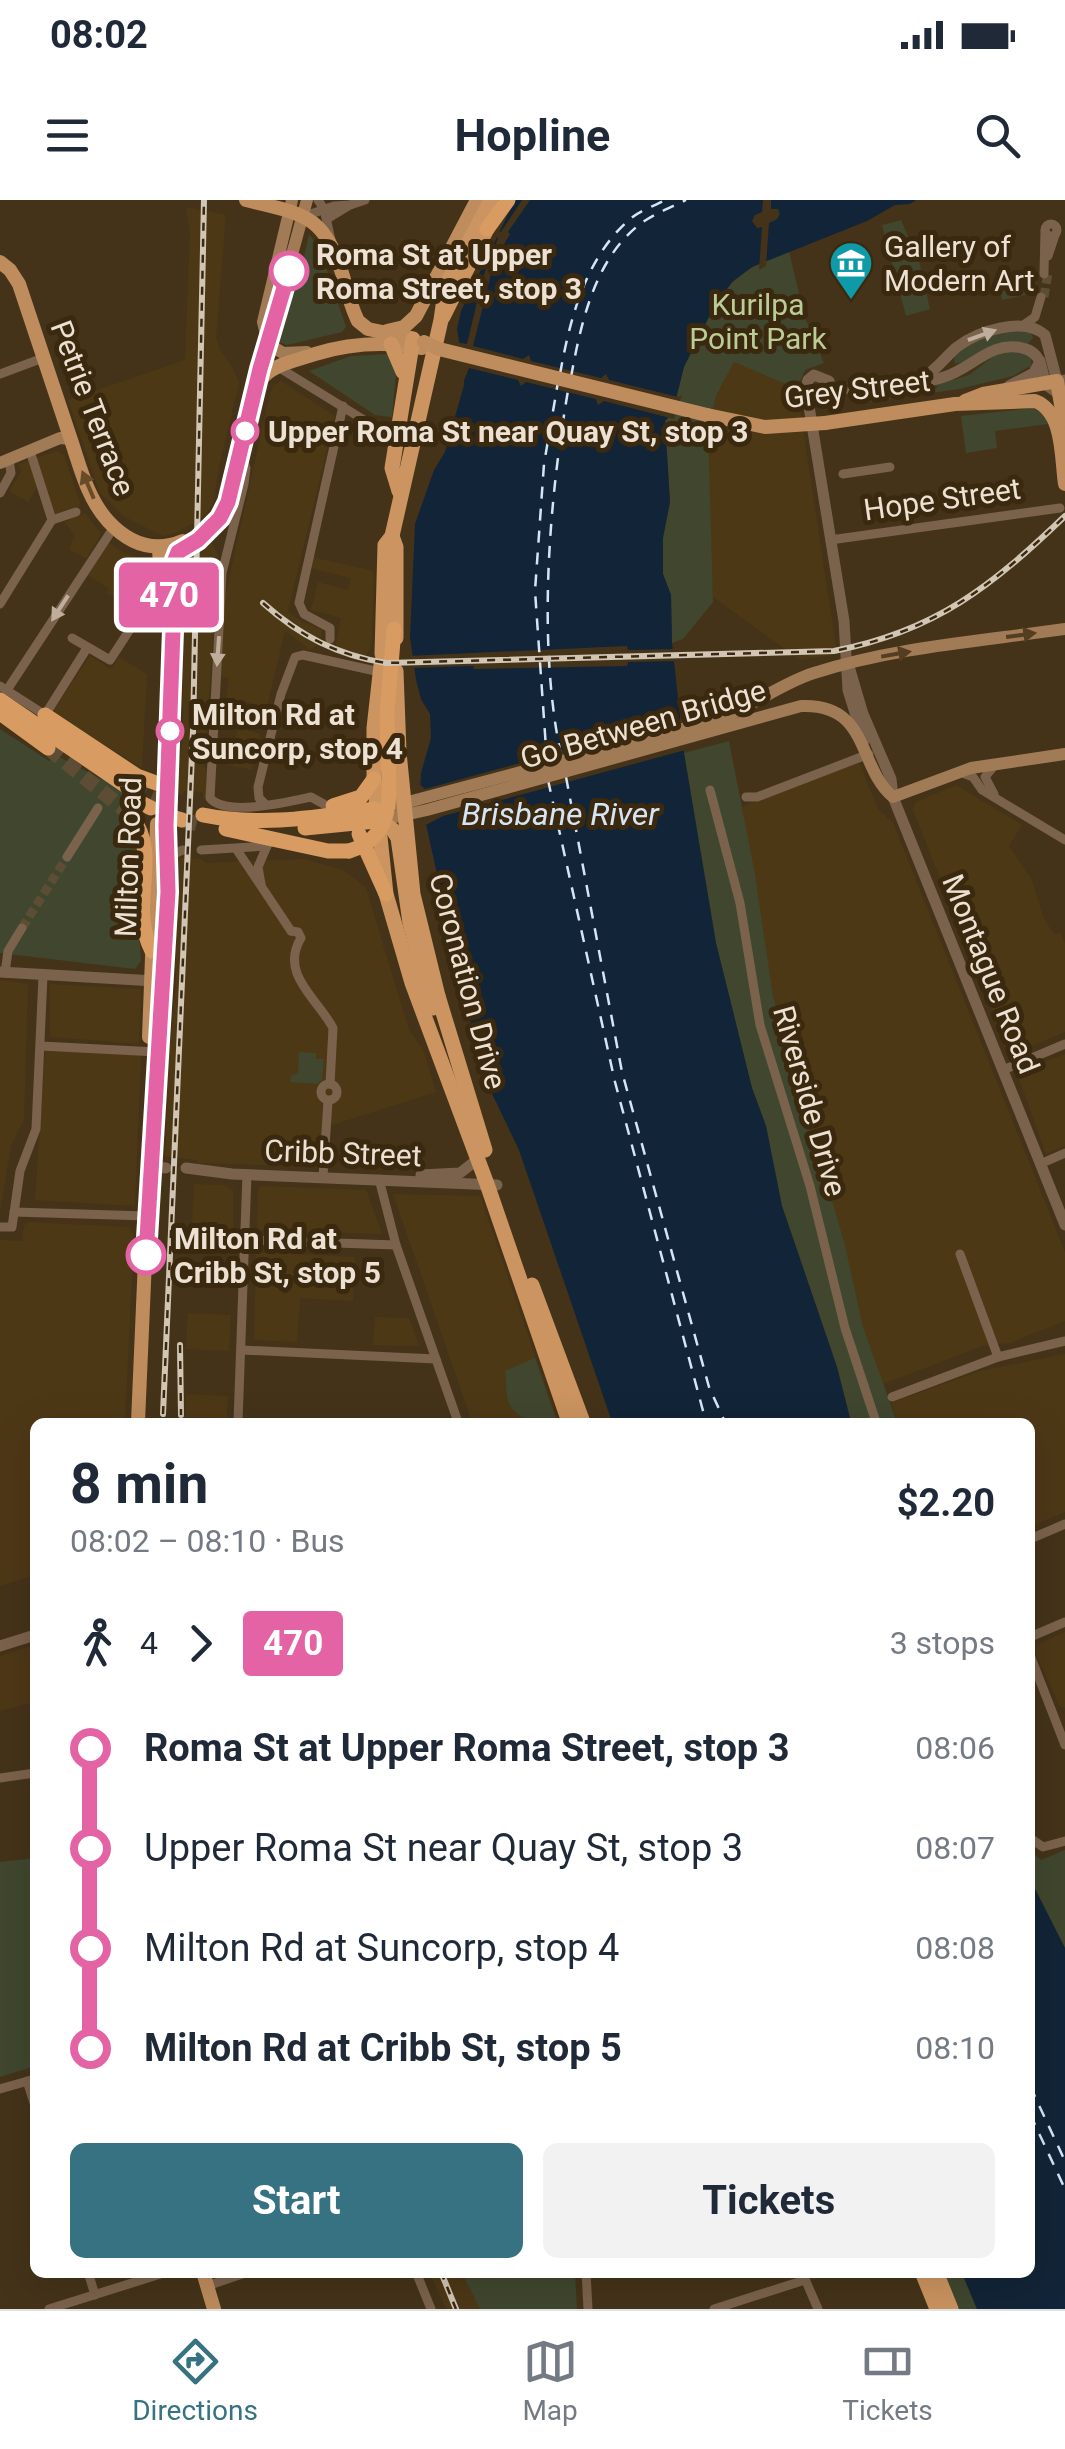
<!DOCTYPE html>
<html lang="en">
<head>
<meta charset="utf-8">
<style>
  body { margin:0; font-family:Roboto,sans-serif; background:#f2f2f3; color:#1f2937; height:100vh; display:flex; flex-direction:column; font-size:38px; white-space:nowrap }
  * { box-sizing:border-box; margin:0 }
  p { font-size:32px; color:#747a83 }
  .icon { flex:none; width:55px; height:55px; fill:none; stroke:currentColor; stroke-width:2; stroke-linecap:round; stroke-linejoin:round }
  .map { position:relative; flex:1; overflow:hidden }
  .details { position:absolute; left:30px; top:1218px; width:1005px; height:860px; display:flex; flex-direction:column; background:#fff; border-radius:15px; box-shadow:0 10px 40px #0002 }
  .details>* { flex:none }
  .badge { padding:0 20px; border-radius:8px; font-size:35px; line-height:65px }
  .map>.badge { position:absolute; translate:-50% -50%; box-shadow:0 0 0 5px #fff }
  .legs { display:flex; align-items:center; gap:15px; height:110px; padding:0 40px; font-size:32px }
  .legs p { margin-inline-start:auto }
  .overview { display:flex; align-items:center; justify-content:space-between; height:170px; padding:0 40px }
  h1 { font-size:55px; font-weight:700; line-height:75px }
  .cta { display:flex; gap:20px; margin-top:auto; padding:20px 40px }
  .cta a { flex:1; height:115px; border-radius:15px; background:#367281; color:#fff; font-size:40px; font-weight:700; line-height:115px; text-align:center }
  .cta a+a { background:#f2f2f3; color:#1f2937 }
  ul { padding:0 40px; list-style:none }
  li { display:flex; align-items:center; gap:35px; height:100px; font-size:38px }
  li i { display:grid; place-items:center; width:15px; height:100%; margin:0 12px; background:currentColor }
  li i::after { content:''; width:25px; height:25px; margin:-12px; border:8px solid; border-radius:50%; background:#fff }
  li p { margin-inline-start:auto }
  li:first-child i { background:linear-gradient(#0000 50%,currentColor 0) }
  li:last-child i { background:linear-gradient(currentColor 50%,#0000 0) }
  .status { display:flex; justify-content:space-between; align-items:center; height:70px; padding:0 50px; background:#fff; direction:ltr }
  .status svg { height:28px; fill:currentColor }
  header { display:flex; justify-content:space-between; align-items:center; height:130px; padding:0 40px; background:#fff; font-size:45px; font-weight:700 }
  .menu { display:flex; justify-content:space-around; align-items:center; height:140px; border-top:2px solid #e0e1e3; background:#fff; font-size:28px; color:#747a83 }
  .menu a { display:grid; justify-items:center; gap:5px }
  .menu .on { color:#367281 }
  .map>svg:first-child { display:block }
</style>
</head>
<body>
<div class="status"><b>08:02</b><svg viewBox="0 0 49 12"><path d="M0 12V9h3v3zM5 12V6h3v6zM10 12V3h3v9zM15 12V0h3v12zM26 1h20v11H26zM47 4h2v5h-2z"/></svg></div>
<header><svg class="icon" aria-label="menu" viewBox="0 0 24 24"><path d="M4 6h16M4 12h16M4 18h16"/></svg>Hopline<svg class="icon" aria-label="search" viewBox="0 0 24 24"><circle cx="10" cy="10" r="6"/><path d="M15 15l6 6"/></svg></header>
<div class="map">
<svg width="1065" height="2109" viewBox="0 0 1065 2109">
  <rect width="100%" height="100%" fill="#443319"/>
  <g fill="#4d3816">
    <polygon points="186,7 226,15 216,138 221,152 231,165 239,183 220,262 213,306 199,320 175,333 163,336 125,317 100,293 68,200 185,160 190,32"/>
    <polygon points="734,162 797,189 837,454 800,460 713,397 709,350 708,229 716,196"/>
    <polygon points="281,181 335,216 288,411 300,421 321,429 322,435 317,445 310,450 285,431 267,507 227,498 228,478 221,476 225,397 268,202 273,186"/>
    <polygon points="57,251 64,255 81,306 54,314 36,258"/>
    <polygon points="29,260 38,286 28,302 9,291 22,271 17,265"/>
    <polygon points="85,313 101,334 86,359 69,349 75,336 65,322"/>
    <polygon points="209,339 219,356 204,567 207,570 206,598 203,599 203,592 184,591 183,596 176,593 183,536 183,439 181,406 174,380 177,364 187,350"/>
    <polygon points="109,343 127,354 152,361 154,365 148,379 148,393 135,412 107,393 109,389 88,375"/>
    <polygon points="312,357 374,371 372,443 363,462 334,453 341,418 311,410 318,382 348,390 351,378 310,368"/>
    <polygon points="90,456 111,469 119,457 147,474 142,568 55,514 55,508"/>
    <polygon points="238,528 260,534 252,570 216,562 218,538 234,541"/>
    <polygon points="859,563 878,609 893,623 1065,1052 1065,1121 1010,1143 985,1145 883,1184 863,1127 845,1045 773,796 742,607"/>
    <polygon points="956,585 1022,625 1009,646 1032,680 1044,719 1054,734 1061,733 1065,744 1065,832 1010,855 913,610 916,602"/>
    <polygon points="177,657 201,659 206,663 304,659 344,670 366,688 409,830 423,849 436,892 326,927 324,967 198,963 197,960 165,956 169,852 175,797 176,770 173,768"/>
    <polygon points="0,780 28,784 24,919 11,945 0,1011"/>
    <polygon points="50,784 141,789 139,844 50,837"/>
    <polygon points="45,850 141,855 135,1006 35,1000"/>
    <polygon points="1065,854 1065,946 1046,954 1017,873"/>
    <polygon points="194,984 224,985 233,990 233,1048 191,1046"/>
    <polygon points="261,986 366,990 382,1034 260,1030 257,1027 258,989"/>
    <polygon points="393,994 480,996 558,1222 472,1222"/>
    <polygon points="29,1022 128,1027 134,1034 125,1222 35,1222 35,1375 0,1386 0,1040 22,1041 24,1026"/>
    <polygon points="256,1052 355,1057 353,1101 300,1098 297,1142 254,1140"/>
    <polygon points="188,1113 231,1115 229,1151 186,1149"/>
    <polygon points="375,1117 409,1118 419,1146 373,1145"/>
    <polygon points="1065,1154 1065,1312 1030,1327 1030,1222 898,1222 891,1203 980,1171"/>
    <polygon points="186,1194 228,1196 227,1218 186,1217"/>
    <polygon points="1065,1432 1065,1508 1060,1507 1035,1452 1038,1444"/>
    <polygon points="35,1445 35,1502 0,1511 0,1456"/>
    <polygon points="430,2073 462,2073 480,2109 446,2109"/>
  </g>
  <g fill="#40472e">
    <polygon points="901,20 919,61 930,109 906,116 882,25"/>
    <polygon points="309,34 320,49 346,127 342,132 287,145 279,142 278,137 299,81"/>
    <path d="M789 51 804 115 824 163 805 170 797 189 734 162 716 196 708 229 713 402 683 439 672 443 671 395 663 374V338L670 302 665 221C678 208 678 187 683 170 693 139 715 95 740 76 754 64 773 58 789 51Z"/>
    <polygon points="1035,74 1038,92 1002,100 998,80"/>
    <polygon points="1005,130 1031,133 1033,138 1028,144 955,164 954,157 966,144"/>
    <polygon points="1015,151 1031,157 1032,169 1028,167 1013,176 959,189 868,202 868,199 937,188 936,185 969,175 995,155"/>
    <polygon points="388,154 396,172 392,217 375,215 309,171 351,156"/>
    <polygon points="1033,208 1044,215 1048,224 995,231 997,248 966,253 961,216"/>
    <polygon points="0,529 49,561 59,557 105,581 52,542 149,587 128,619 142,647 138,722 141,761 135,769 0,753"/>
    <polygon points="729,541 754,669 773,796 845,1045 863,1127 897,1222 851,1222 837,1167 782,1006 766,926 752,888 716,743 684,553"/>
    <polygon points="299,852 316,853 316,859 324,859 322,880 317,884 290,882 291,876 298,873"/>
    <path d="M535 1158 557 1222C541 1223 516 1221 509 1203 505 1195 507 1181 505 1171Z"/>
    <polygon points="1065,1650 1065,1748 1030,1679 1030,1651 1041,1660"/>
    <polygon points="35,1658 35,1820 31,1821 35,1834 35,1866 0,1877 0,1662"/>
    <polygon points="462,2073 575,2073 577,2109 480,2109"/>
    <polygon points="944,2073 962,2073 977,2109 958,2109"/>
  </g>
  <g fill="#122437">
    <polygon points="515,0 916,0 910,4 895,5 867,21 752,67 732,82 712,111 684,167 672,214 665,221 670,302 663,338 663,374 671,395 672,443 684,553 716,743 752,888 766,926 782,1006 837,1167 851,1222 612,1222 519,950 486,881 471,823 453,772 439,683 420,597 421,573 431,538 430,514 421,499 416,480 410,437 415,324 434,270 445,252 464,185 464,171 457,129 461,111"/>
    <polygon points="1030,1679 1065,1748 1065,2109 977,2109 962,2073 1030,2072"/>
  </g>
  <g fill="#443319">
    <polygon points="522,0 530,0 508,32 510,34 494,62 473,146 523,159 529,155 531,161 601,178 606,174 609,180 678,197 682,195 674,219 604,201 598,205 596,199 526,182 521,186 518,180 469,168 459,193 456,192 462,167 458,166 454,142 467,144 483,77 498,38 495,36 497,31 501,32"/>
    <polygon points="763,0 771,0 771,9 778,9 780,14 777,19 769,23 766,66 759,70 762,27 757,28 752,21 755,15 762,12"/>
    <polygon points="627,446 628,450 677,449 679,461 628,462 627,466 474,469 473,466 410,468 408,456"/>
    <polygon points="685,518 689,549 443,616 422,627 415,597 415,580 425,589"/>
  </g>
  <g fill="none" stroke-linecap="round" stroke-linejoin="round">
    <g stroke="#d5e5f6" stroke-width="2.5" stroke-dasharray="12 10" stroke-linecap="butt">
      <path d="M560 174C570 119 585 58 630 19 639 11 654 6 665 0"/>
      <path d="M571 177C581 123 595 56 643 22 656 13 672 7 686 0"/>
      <path d="M561 555C537 443 549 298 569 185"/>
      <polyline points="547,562 535,391 544,264 558,182"/>
      <polyline points="566,577 622,872 709,1187 725,1222"/>
      <polyline points="548,580 615,882 706,1222"/>
      <polyline points="1030,1886 1065,1961"/>
      <polyline points="1030,1914 1065,1989"/>
    </g>
    <g stroke="#5d4d35" stroke-width="9" stroke-dasharray="9 4.5" stroke-linecap="butt">
      <polyline points="1044,97 1048,73"/>
      <polyline points="22,728 67,657"/>
    </g>
    <g stroke="#5d4d35" stroke-width="15" stroke-dasharray="15 8" stroke-linecap="butt">
      <polyline points="48,548 131,615"/>
      <polyline points="151,598 176,608"/>
      <polyline points="182,620 202,625"/>
    </g>
    <g stroke="#7b624c" stroke-width="9">
      <polyline points="318,0 324,9 331,40"/>
      <polyline points="305,16 334,6 350,5"/>
      <polyline points="327,19 350,5 365,0"/>
      <circle cx="1051" cy="30" r="6"/>
      <polyline points="1048,56 1055,35"/>
      <polyline points="1044,74 1045,31"/>
      <polyline points="1022,126 1035,117 1041,97"/>
      <polyline points="278,167 377,228 395,246"/>
      <polyline points="0,174 43,158"/>
      <polyline points="30,251 52,320"/>
      <path d="M241 255 246 268 244 284 222 373 210 598C226 617 288 602 311 597L329 607"/>
      <polyline points="843,274 890,267"/>
      <polyline points="0,293 11,273 9,260"/>
      <polyline points="830,340 1060,308"/>
      <polyline points="0,404 52,320 76,312"/>
      <polyline points="148,408 153,401 162,402"/>
      <polyline points="72,438 110,460 151,397 161,391"/>
      <polyline points="330,439 330,428 304,414 299,403 343,206"/>
      <polyline points="0,486 45,515 87,448"/>
      <polyline points="7,490 114,327"/>
      <polyline points="994,566 985,577 994,594"/>
      <polyline points="960,572 973,577 982,590 1065,640"/>
      <polyline points="710,590 740,703 760,825 810,986 845,1128 876,1222"/>
      <polyline points="746,597 757,597 869,554"/>
      <polyline points="265,604 259,598 258,587 281,494 295,457 303,455 380,472"/>
      <polyline points="201,650 267,646"/>
      <polyline points="237,650 291,731"/>
      <polyline points="67,657 98,608"/>
      <polyline points="166,657 183,650"/>
      <polyline points="261,684 258,667 267,646"/>
      <path d="M291 731 298 732 301 738C279 774 318 799 333 828L330 884"/>
      <polyline points="5,773 8,751 22,728"/>
      <polyline points="41,846 157,852"/>
      <polyline points="1003,870 1065,844"/>
      <circle cx="329" cy="892" r="8"/>
      <polyline points="1040,964 1065,953"/>
      <polyline points="323,977 328,901"/>
      <polyline points="379,979 396,1045 458,1222"/>
      <polyline points="14,1012 147,1016"/>
      <polyline points="0,1027 12,1027 20,971 36,929 43,776"/>
      <polyline points="245,1040 396,1045"/>
      <polyline points="960,1054 998,1157"/>
      <polyline points="242,1150 436,1159"/>
      <polyline points="892,1197 998,1157 1065,1141"/>
      <polyline points="238,1222 247,974"/>
      <polyline points="1030,1339 1065,1324"/>
      <polyline points="1030,1437 1065,1422"/>
      <polyline points="1030,1455 1065,1545"/>
      <polyline points="0,1578 35,1573"/>
      <polyline points="1030,1638 1043,1647 1065,1641"/>
      <polyline points="27,1881 35,1906"/>
      <polyline points="0,1889 35,1879"/>
      <polyline points="88,2072 95,2095"/>
      <polyline points="416,2072 431,2109"/>
      <polyline points="586,2072 588,2109"/>
      <polyline points="802,2072 818,2109"/>
      <polyline points="207,2086 248,2072"/>
      <polyline points="49,2109 167,2072"/>
      <polyline points="714,2109 805,2080"/>
    </g>
    <g stroke="#7b624c" stroke-width="11">
      <path d="M922 178C937 170 944 158 957 147 978 131 1024 116 1045 135L1057 181 1065 180"/>
      <polyline points="829,181 814,175 808,180 806,188 844,421 848,490 864,541"/>
      <polyline points="1009,186 1034,173 1040,161"/>
      <path d="M821 194C858 181 906 190 944 177 971 169 992 140 1022 148 1041 152 1042 167 1045 184L1059 194"/>
      <polyline points="848,463 863,514 891,579 893,597 1065,1025"/>
      <polyline points="0,772 155,781"/>
      <polyline points="149,967 166,968"/>
      <polyline points="186,968 232,974 497,985"/>
      <polyline points="421,975 460,973 478,959"/>
      <polyline points="0,1446 35,1435"/>
    </g>
    <g stroke="#a17a56" stroke-width="12">
      <polyline points="268,144 263,122 292,0"/>
      <polyline points="268,144 283,153 307,152"/>
      <polyline points="256,185 307,0"/>
      <polyline points="0,263 60,238 71,239"/>
      <path d="M397 605 716 520C751 508 779 484 814 473 894 447 982 441 1065 429"/>
      <path d="M377 621 427 610 801 506C870 503 857 567 893 597L971 568 1065 554"/>
    </g>
    <g stroke="#be8c5d" stroke-width="14">
      <path d="M246 0C305 15 323 13 343 76 347 91 351 107 358 121L368 129 411 138"/>
      <path d="M0 62 10 70 19 84C36 135 53 186 70 237 80 266 87 298 108 321 129 344 154 353 183 341"/>
      <polyline points="387,131 404,127 416,116 477,0"/>
      <polyline points="439,149 707,215"/>
      <polyline points="965,201 983,194 1057,181 1065,228"/>
      <path d="M825 223 955 204 1035 201C1064 212 1061 257 1065 284"/>
      <path d="M211 325C249 293 235 204 265 175 278 163 299 160 315 154 351 143 385 141 422 148"/>
      <polyline points="159,348 161,387"/>
      <polyline points="167,593 173,476 168,381 172,361 183,348"/>
      <polyline points="149,837 157,624"/>
      <polyline points="138,1222 149,967 153,947 157,840 165,762 165,627"/>
      <polyline points="203,2072 214,2109"/>
    </g>
    <g stroke="#cb9460" stroke-width="15">
      <polyline points="443,117 487,29"/>
      <polyline points="391,144 403,172"/>
      <polyline points="399,291 392,268 413,139"/>
      <polyline points="392,336 396,347 396,438"/>
      <polyline points="382,454 385,345 392,336 441,120 446,85 491,0"/>
      <polyline points="381,465 374,528 374,579 386,694 412,783 487,984 569,1222"/>
      <polyline points="396,471 399,552"/>
      <polyline points="376,617 393,630 398,638 410,723 433,808"/>
      <polyline points="438,796 485,950"/>
      <polyline points="532,1085 583,1222"/>
      <polyline points="922,2072 937,2109"/>
      <polyline points="936,2072 951,2109"/>
    </g>
    <g stroke="#d89c63" stroke-width="15">
      <polyline points="487,29 508,0"/>
      <polyline points="0,500 129,588"/>
      <polyline points="0,513 48,548"/>
      <polyline points="45,515 137,576 167,587"/>
      <polyline points="388,558 387,513 394,429"/>
      <polyline points="139,602 151,608"/>
      <polyline points="333,606 361,597 374,579"/>
      <path d="M131 615C163 659 127 702 152 751"/>
      <path d="M203 615C262 627 316 617 375 609"/>
      <polyline points="175,618 182,620"/>
      <polyline points="305,628 376,621"/>
      <polyline points="226,629 328,651 349,651"/>
      <polyline points="359,634 386,694"/>
    </g>
    <g stroke="#d1c5b4" stroke-width="6">
      <g id="rail">
        <path d="M263 403C300 436 337 455 386 463L834 451C936 431 992 386 1065 316"/>
        <polyline points="180,1145 181,1215"/>
        <polyline points="163,1214 193,531 204,0"/>
        <polyline points="441,2072 456,2109"/>
      </g>
    </g>
    <use href="#rail" stroke="#3a290f" stroke-width="2.5" stroke-dasharray="8" stroke-linecap="butt"/>
    <g stroke="#be8c5d" stroke-width="14">
      <polyline points="424,142 439,149"/>
      <polyline points="707,215 765,227 825,223"/>
      <polyline points="183,348 198,339 211,325"/>
      <polyline points="165,627 167,593"/>
    </g>
    <polyline stroke="#cb9460" stroke-width="15" points="399,552 413,694 438,796"/>
    <path stroke="#d89c63" stroke-width="15" d="M349 651C394 638 390 597 388 558"/>
  </g>
  <defs><path id="oneway-solid" d="M-6-.8H1V-3.2L6.5 0L1 3.2V.8H-6Z" transform="scale(2.5)"/></defs>
  <g fill="#bfae9c">
    <use href="#oneway-solid" transform="translate(982 135) rotate(-20)"/>
    <use href="#oneway-solid" transform="translate(60 408) rotate(123)"/>
    <use href="#oneway-solid" transform="translate(218 451) rotate(94)"/>
  </g>
  <use fill="#684c2a" href="#oneway-solid" transform="translate(88 285) rotate(-113)"/>
  <g fill="#543d21">
    <use href="#oneway-solid" transform="translate(1021 435) rotate(-8)"/>
    <use href="#oneway-solid" transform="translate(896 454) rotate(-10)"/>
  </g>
  <g fill="none" stroke-linecap="round" stroke-linejoin="round">
    <g stroke="#fff" stroke-width="22">
      <polyline id="line-1" points="146,1055 168,692 166,626 173,430 169,375 178,352 198,340 220,318 228,302 260,169 289,71"/>
    </g>
    <use href="#line-1" stroke="#e463a4" stroke-width="15"/>
  </g>
  <defs>
    <g id="museum-pin" transform="scale(2.25)"><path d="M0 17L-7.5 6A9.5 9.5 0 1 1 7.5 6Z" fill="#0f9aa8" stroke="#3a290f"/><path d="M0-6L6-3V-2H-6V-3ZM-5-1h2V3h-2ZM-1-1h2V3h-2ZM3-1h2V3H3ZM-6 4H6V6H-6Z" fill="#fff"/></g>
  </defs>
  <g fill-rule="evenodd">
    <use href="#museum-pin" x="851" y="63"/>
  </g>
  <g fill="#fff" stroke="#e463a4" stroke-width="5">
    <circle cx="289" cy="71" r="18"/>
    <circle cx="245" cy="231" r="12"/>
    <circle cx="170" cy="531" r="12"/>
    <circle cx="146" cy="1055" r="18"/>
  </g>
  <g text-anchor="middle" dominant-baseline="central" stroke-width="10" stroke-linejoin="round" paint-order="stroke">
    <g font-size="30" fill="#ece1d2" stroke="#3a290f" text-anchor="start">
      <text x="884" y="46">Gallery of<tspan x="884" dy="34">Modern Art</tspan></text>
    </g>
    <g font-size="30" font-weight="bold" fill="#ece1d2" stroke="#3a290f" text-anchor="start">
      <text x="316" y="54">Roma St at Upper<tspan x="316" dy="34">Roma Street, stop 3</tspan></text>
      <text x="268" y="231">Upper Roma St near Quay St, stop 3</text>
      <text x="192" y="514">Milton Rd at<tspan x="192" dy="34">Suncorp, stop 4</tspan></text>
      <text x="174" y="1038">Milton Rd at<tspan x="174" dy="34">Cribb St, stop 5</tspan></text>
    </g>
    <g font-size="30" fill="#bccc96" stroke="#3a290f">
      <text x="758" y="104">Kurilpa<tspan x="758" dy="34">Point Park</tspan></text>
    </g>
    <g font-size="30" fill="#ece1d2" stroke="#3a290f">
      <text transform="translate(857 189) rotate(-7)">Grey Street</text>
      <text transform="translate(93 208) rotate(69)">Petrie Terrace</text>
      <text transform="translate(942 299) rotate(-8)">Hope Street</text>
      <text transform="translate(643 524) rotate(-16)">Go Between Bridge</text>
      <text transform="translate(128 657) rotate(-88)">Milton Road</text>
      <text transform="translate(991 774) rotate(68)">Montague Road</text>
      <text transform="translate(468 781) rotate(75)">Coronation Drive</text>
      <text transform="translate(810 901) rotate(74)">Riverside Drive</text>
      <text transform="translate(343 953) rotate(2)">Cribb Street</text>
    </g>
    <g font-size="32" font-style="italic" fill="#d5e5f6" stroke="#3a290f">
      <text x="560" y="614">Brisbane River</text>
    </g>
  </g>
</svg>
<b class="badge" style="left:169px;top:395px;background:#e463a4;color:#fff">470</b>
<section class="details">
<div class="overview"><div><h1>8 min</h1><p>08:02 – 08:10 · Bus</p></div><b>$2.20</b></div>
<div class="legs"><svg class="icon" aria-label="walk" viewBox="0 0 24 24"><circle cx="13" cy="4" r="2"/><path d="M13 8l-2 6 4 7M11 14l-3 7M7 12l3-4h3l4 4"/></svg>4<svg class="icon" aria-label="forward" viewBox="0 0 24 24"><path d="M9 5l7 7-7 7"/></svg><b class="badge" style="background:#e463a4;color:#fff">470</b><p>3 stops</p></div>
<ul>
<li><i style="color:#e463a4"></i><b>Roma St at Upper Roma Street, stop 3</b><p>08:06</p></li>
<li><i style="color:#e463a4"></i><span>Upper Roma St near Quay St, stop 3</span><p>08:07</p></li>
<li><i style="color:#e463a4"></i><span>Milton Rd at Suncorp, stop 4</span><p>08:08</p></li>
<li><i style="color:#e463a4"></i><b>Milton Rd at Cribb St, stop 5</b><p>08:10</p></li>
</ul>
<div class="cta"><a>Start</a><a>Tickets</a></div>
</section>
</div>
<nav class="menu">
<a class="on"><svg class="icon" aria-label="directions" viewBox="0 0 24 24"><path d="M12 3l9 9-9 9-9-9zM9 14v-3h6M13 9l2 2-2 2"/></svg>Directions</a>
<a><svg class="icon" aria-label="map" viewBox="0 0 24 24"><path d="M3 6l6-2 6 2 6-2v14l-6 2-6-2-6 2zM9 4v14M15 6v14"/></svg>Map</a>
<a><svg class="icon" aria-label="tickets" viewBox="0 0 24 24"><path d="M3 7h18v10H3zM15 7v10"/></svg>Tickets</a>
</nav>
</body>
</html>
